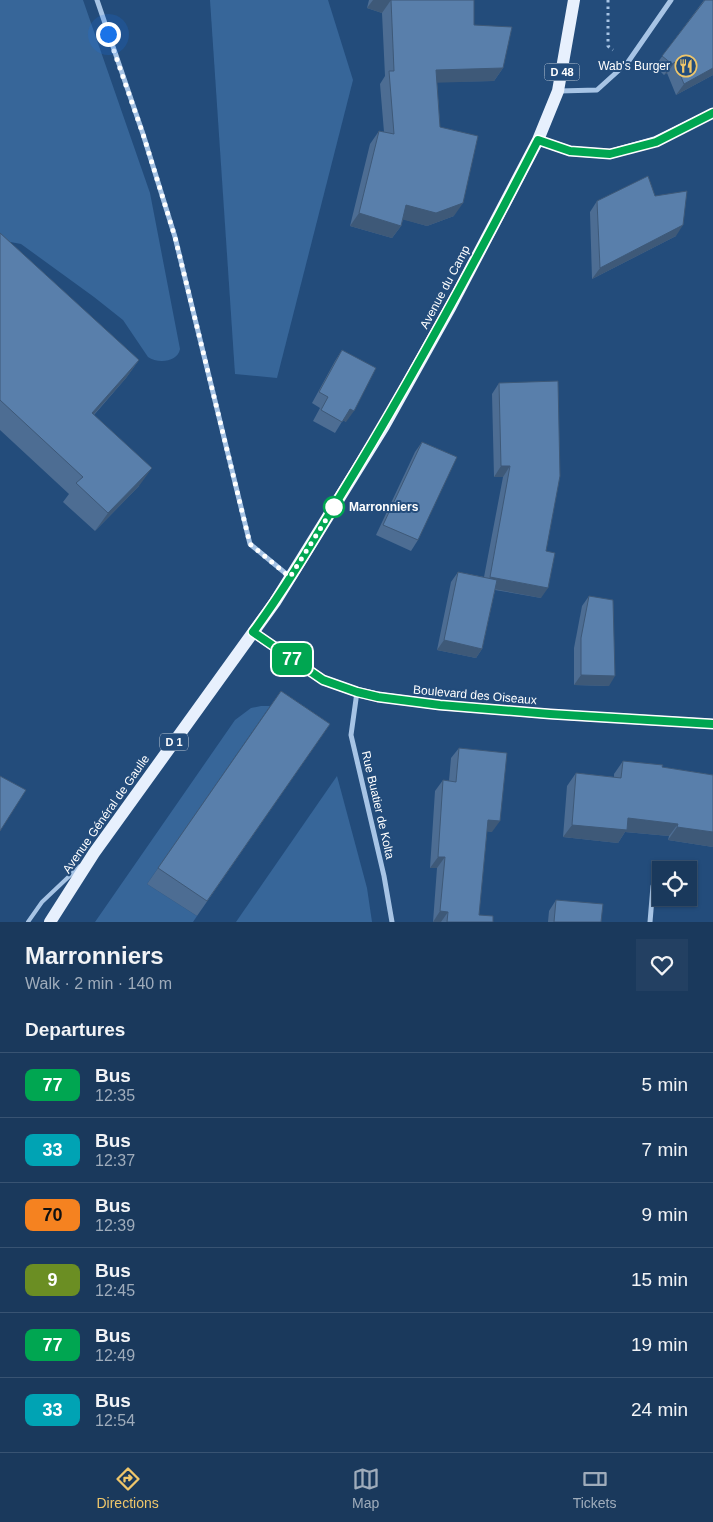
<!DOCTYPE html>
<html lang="en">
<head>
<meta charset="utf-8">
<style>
  body { margin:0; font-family:Helvetica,sans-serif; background:#234062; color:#f1f3f6; height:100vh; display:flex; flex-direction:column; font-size:19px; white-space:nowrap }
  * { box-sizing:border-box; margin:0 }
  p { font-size:16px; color:#9facbb }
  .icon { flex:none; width:28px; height:28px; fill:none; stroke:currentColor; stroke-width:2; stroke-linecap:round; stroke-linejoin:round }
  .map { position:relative; height:922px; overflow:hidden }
  .side { display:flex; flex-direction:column; background:#1a395c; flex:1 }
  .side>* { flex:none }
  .badge { padding:0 10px; border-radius:8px; font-size:18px; line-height:32px }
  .controls { position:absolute; left:652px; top:861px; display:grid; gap:10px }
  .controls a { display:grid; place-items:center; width:45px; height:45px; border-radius:0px; background:#1a395c; box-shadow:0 1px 4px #0004,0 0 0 1px #385372; font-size:25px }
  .you { position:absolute; width:25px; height:25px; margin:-12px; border:4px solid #fff; border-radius:50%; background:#1a73e8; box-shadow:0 0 0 8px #1a73e833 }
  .map>.badge { position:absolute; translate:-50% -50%; box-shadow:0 0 0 2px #fff }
  h2 { padding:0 25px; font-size:19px; line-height:45px }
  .round { display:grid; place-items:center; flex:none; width:52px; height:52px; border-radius:0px; background:#234062 }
  .head { display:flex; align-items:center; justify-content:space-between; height:85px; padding:0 25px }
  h1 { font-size:24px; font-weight:700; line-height:38px }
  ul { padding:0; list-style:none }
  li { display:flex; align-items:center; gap:15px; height:65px; padding:0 25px; border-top:1px solid #385372 }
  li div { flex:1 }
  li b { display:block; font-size:19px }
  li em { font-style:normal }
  li .badge { min-width:55px; font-weight:700; text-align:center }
  .dock { display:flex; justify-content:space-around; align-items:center; height:70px; border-top:1px solid #385372; background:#1a395c; font-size:14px; color:#9facbb }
  .dock a { display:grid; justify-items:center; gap:2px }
  .dock .active { color:#efc66a }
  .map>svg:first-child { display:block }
</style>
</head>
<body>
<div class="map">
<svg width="713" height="922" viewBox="0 0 713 922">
  <rect width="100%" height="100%" fill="#234c7b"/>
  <g fill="#376699">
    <path d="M0 0H83L150 193 180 349C178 362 158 364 148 357L123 320 94 297 21 244 0 240Z"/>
    <polygon points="210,0 328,0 353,80 277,378 235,374"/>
    <polygon points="261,706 270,706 147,884 197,916 193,922 95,922 235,720 251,708"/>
    <polygon points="337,776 367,888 372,922 236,922"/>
  </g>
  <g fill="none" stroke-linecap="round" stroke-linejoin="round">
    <polyline stroke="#a7c4e5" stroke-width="3" stroke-dasharray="2.5 4" stroke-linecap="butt" points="608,0 608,46 613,50"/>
    <polyline stroke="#a7c4e5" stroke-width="4" points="28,922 42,902 80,866"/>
    <g stroke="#a7c4e5" stroke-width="5">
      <polyline points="97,0 143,134 175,237 250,544 290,577"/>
      <polyline points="559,91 597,90 628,62 671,0"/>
      <polyline points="357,692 351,735 384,876 392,922"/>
      <polyline points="650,922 653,886"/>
    </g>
    <g stroke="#d0e1f5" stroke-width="10">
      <polyline points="538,140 570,151 610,154 656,141 713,113"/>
      <polyline points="253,632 323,680 357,692 379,697 440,705 550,714 713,724"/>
    </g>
    <polyline stroke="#e7f0fd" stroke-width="12" points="50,922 94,853 275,602 384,426 451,306 538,140 558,91 574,0"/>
  </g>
  <g fill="#4d6d93">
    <polygon points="369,0 474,0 474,25 503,68 494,81 437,82 440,127 454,216 427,226 403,219 401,226 392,238 350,226 370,144 379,131 384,132 380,84 385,76 382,13 367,8"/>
    <polygon points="704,0 713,0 713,75 676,95 667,73 664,75 655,66"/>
    <polygon points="655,196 676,236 592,279 590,212 597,201"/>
    <polygon points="0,233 139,360 126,378 94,415 139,486 95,531 63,502 69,494 0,430"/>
    <polygon points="342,350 346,422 343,420 335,433 313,421 320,408 312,403 335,361"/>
    <polygon points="499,383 546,551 541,598 495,590 482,649 476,658 437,650 451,582 458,572 484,577 503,477 494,477 492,394"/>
    <polygon points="422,442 418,540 411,551 376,535 415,452"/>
    <polygon points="589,596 609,686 574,685 574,648 582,606"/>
    <polygon points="281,691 330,724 197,916 147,884"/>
    <polygon points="459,748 492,832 487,831 479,915 493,922 433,922 437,868 430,868 435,791 443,780 449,781 451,758"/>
    <polygon points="623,761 713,775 713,847 668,840 669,836 625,832 618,843 563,837 567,786 576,773 614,777 614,774"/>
    <polygon points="556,900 601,922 548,922 549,911"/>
  </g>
  <g fill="#3e5978">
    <polygon points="373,0 391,0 382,13 367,8"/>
    <polygon points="675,62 667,73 664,75 672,64"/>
    <polygon points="503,68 494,81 428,83 436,70"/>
    <polygon points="713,68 713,75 676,95 684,84"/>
    <polygon points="463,203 454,216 427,226 397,218 406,205"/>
    <polygon points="359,213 401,226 392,238 350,226"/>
    <polygon points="683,225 676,236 592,279 600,268"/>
    <polygon points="139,360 126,378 79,431 92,413"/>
    <polygon points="350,409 354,411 346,422 342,420"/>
    <polygon points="501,466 510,466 503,477 494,477"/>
    <polygon points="152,468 139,486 95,531 108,513"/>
    <polygon points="490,577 548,588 541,598 483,587"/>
    <polygon points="444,640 482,649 476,658 437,650"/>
    <polygon points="581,675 615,676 609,686 574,685"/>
    <polygon points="628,818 678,824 669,836 625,832 618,843 563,837 572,825"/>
    <polygon points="488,820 500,821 492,832 481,831"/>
    <polygon points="677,827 713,832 713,847 668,840"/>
    <polygon points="438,857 445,857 437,868 430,868"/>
    <polygon points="440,911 448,912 441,922 433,922"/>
  </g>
  <g fill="#597fab" stroke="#3e5978">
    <polygon points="390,0 474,0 474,25 512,27 503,68 436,70 440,127 478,136 463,203 436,213 406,205 401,226 359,213 379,131 394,134 389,71 394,71 391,0"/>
    <polygon points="705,0 713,0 713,68 684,84 675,62 672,64 662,56"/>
    <polygon points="648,176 655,196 687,191 683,225 600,268 597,201"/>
    <polygon points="0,233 139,360 92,413 152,468 108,513 76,483 83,477 0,400"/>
    <polygon points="342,350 376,368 354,411 350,409 342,422 321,410 328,397 319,392"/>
    <polygon points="558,381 560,476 546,551 555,553 548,588 490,577 510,466 501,466 499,383"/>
    <polygon points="422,442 457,457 418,540 383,525"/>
    <polygon points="458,572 497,580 482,649 444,640"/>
    <polygon points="589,596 613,600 615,676 581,675 581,638"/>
    <polygon points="281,691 330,724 207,901 158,868"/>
    <polygon points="459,748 507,753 500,821 488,820 479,915 493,916 493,922 447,922 448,912 440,911 445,857 438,857 443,780 456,782"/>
    <polygon points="623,761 663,765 662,767 713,775 713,832 677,827 678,824 628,818 627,830 572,825 576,773 621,778"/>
    <polygon points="0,776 26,790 0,831"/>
    <polygon points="556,900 603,904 601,922 554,922"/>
  </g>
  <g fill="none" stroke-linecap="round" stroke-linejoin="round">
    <g stroke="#fff" stroke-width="11">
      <path id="line" d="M713 113 656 142 610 154 570 151 538 140C476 261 411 381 339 498 312 543 285 589 253 632L323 680 357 692 378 697 440 705 550 714 713 724"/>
    </g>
    <use href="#line" stroke="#00a651" stroke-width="8"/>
    <polyline stroke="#fff" stroke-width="5" stroke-dasharray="0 9" points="108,34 143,134 175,237 250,544 290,577 334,507"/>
  </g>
  <defs>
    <g id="restaurant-ring" transform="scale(1.125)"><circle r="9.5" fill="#234c7b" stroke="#efc66a" stroke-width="1.5"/><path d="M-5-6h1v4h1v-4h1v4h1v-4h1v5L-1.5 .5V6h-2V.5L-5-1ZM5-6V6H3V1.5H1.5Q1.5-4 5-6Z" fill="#efc66a"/></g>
  </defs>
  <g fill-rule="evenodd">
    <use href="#restaurant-ring" x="686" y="66"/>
  </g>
  <circle fill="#fff" stroke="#00a651" stroke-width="2.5" cx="334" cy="507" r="10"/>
  <g text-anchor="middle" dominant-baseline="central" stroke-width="4" stroke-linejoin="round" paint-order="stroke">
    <g fill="#234c7b" stroke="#bdc9d7" stroke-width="1">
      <rect x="544.5" y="63.5" width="35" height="17" rx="4"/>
      <rect x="160" y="733.5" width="28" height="17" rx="4"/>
    </g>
    <g font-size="11" font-weight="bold" fill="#fff">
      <text x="562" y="72">D 48</text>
      <text x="174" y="742">D 1</text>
    </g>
    <g font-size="12" fill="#fff" stroke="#234c7b" text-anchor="end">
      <text x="670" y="66">Wab's Burger</text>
    </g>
    <g font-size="12" fill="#fff" stroke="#234c7b">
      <text transform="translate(445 287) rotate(-62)">Avenue du Camp</text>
      <text transform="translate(475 695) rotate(5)">Boulevard des Oiseaux</text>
      <text transform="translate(378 805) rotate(77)">Rue Buatier de Kolta</text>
      <text transform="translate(106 814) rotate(-55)">Avenue Général de Gaulle</text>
    </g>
    <g font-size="12" font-weight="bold" fill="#fff" stroke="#234c7b" text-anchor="start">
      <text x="349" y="507">Marronniers</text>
    </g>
  </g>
</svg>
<div class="controls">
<a><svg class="icon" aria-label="locate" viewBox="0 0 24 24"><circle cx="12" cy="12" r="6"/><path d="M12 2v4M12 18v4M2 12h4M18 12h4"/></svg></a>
</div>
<div class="you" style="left:108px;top:34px"></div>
<b class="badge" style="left:292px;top:659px;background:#00a651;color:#fff">77</b>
</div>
<section class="side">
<div class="head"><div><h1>Marronniers</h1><p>Walk · 2 min · 140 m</p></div><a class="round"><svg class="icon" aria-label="heart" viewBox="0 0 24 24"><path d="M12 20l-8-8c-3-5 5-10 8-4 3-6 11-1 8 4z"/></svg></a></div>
<h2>Departures</h2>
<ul>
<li><span class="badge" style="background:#00a651;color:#fff">77</span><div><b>Bus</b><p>12:35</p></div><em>5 min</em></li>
<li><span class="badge" style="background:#00a3b4;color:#fff">33</span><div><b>Bus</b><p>12:37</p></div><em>7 min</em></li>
<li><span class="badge" style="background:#f58220;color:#111">70</span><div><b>Bus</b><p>12:39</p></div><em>9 min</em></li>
<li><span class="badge" style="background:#6b8e23;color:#fff">9</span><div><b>Bus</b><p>12:45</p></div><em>15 min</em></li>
<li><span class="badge" style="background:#00a651;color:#fff">77</span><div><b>Bus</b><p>12:49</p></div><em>19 min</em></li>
<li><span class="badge" style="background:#00a3b4;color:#fff">33</span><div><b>Bus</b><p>12:54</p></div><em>24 min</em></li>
</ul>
</section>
<nav class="dock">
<a class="active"><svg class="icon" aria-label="directions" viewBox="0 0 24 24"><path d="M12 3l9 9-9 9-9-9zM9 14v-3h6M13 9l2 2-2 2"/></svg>Directions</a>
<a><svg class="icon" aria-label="map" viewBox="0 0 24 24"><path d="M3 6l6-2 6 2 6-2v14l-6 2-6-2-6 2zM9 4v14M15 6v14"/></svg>Map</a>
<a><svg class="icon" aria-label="tickets" viewBox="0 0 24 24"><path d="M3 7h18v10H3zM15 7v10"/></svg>Tickets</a>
</nav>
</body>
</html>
